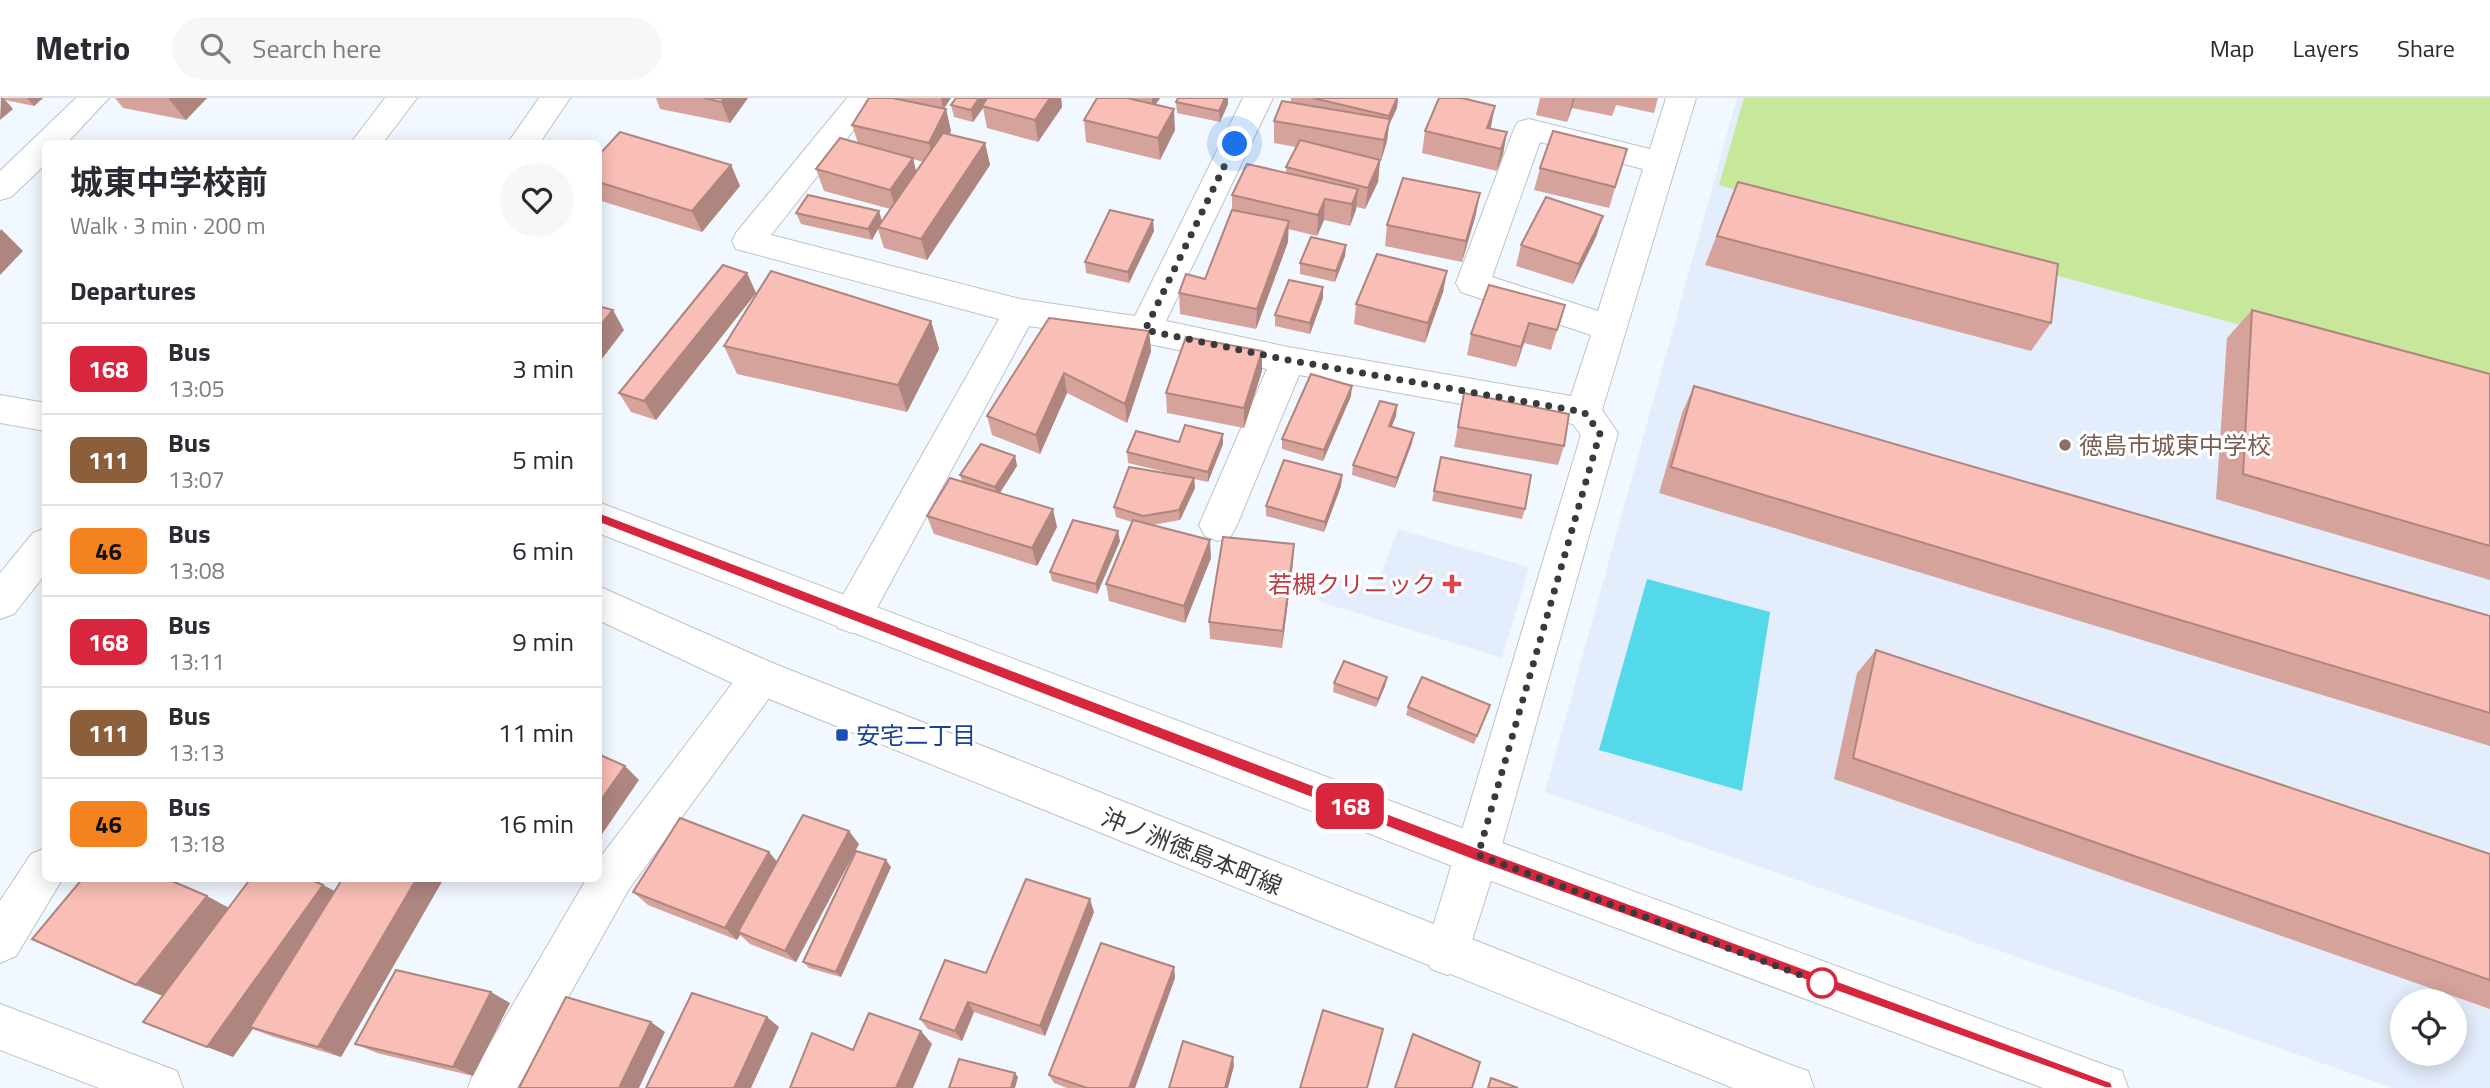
<!DOCTYPE html>
<html lang="en">
<head>
<meta charset="utf-8">
<style>
  body { margin:0; font-family:"Titillium Web","Noto Sans JP",sans-serif; background:#f7f7f7; color:#2b2b33; height:100vh; display:flex; flex-direction:column; font-size:26px; white-space:nowrap }
  * { box-sizing:border-box; margin:0 }
  p { font-size:23px; color:#7c7c81 }
  .icon { flex:none; width:38px; height:38px; fill:none; stroke:currentColor; stroke-width:2; stroke-linecap:round; stroke-linejoin:round }
  .map { position:relative; flex:1; overflow:hidden }
  .drawer { position:absolute; left:42px; top:42px; width:560px; height:742px; display:flex; flex-direction:column; background:#fff; border-radius:10px; box-shadow:0 4px 18px #0003 }
  .drawer>* { flex:none }
  .badge { padding:0 14px; border-radius:10px; font-size:24px; line-height:46px }
  .fabs { position:absolute; left:2390px; top:891px; display:grid; gap:14px }
  .fabs a { display:grid; place-items:center; width:77px; height:77px; border-radius:50%; background:#fff; box-shadow:0 4px 18px #0003; font-size:35px }
  .you { position:absolute; width:35px; height:35px; margin:-18px; border:5px solid #fff; border-radius:50%; background:#1a73e8; box-shadow:0 0 0 10px #1a73e833 }
  .map>.badge { position:absolute; translate:-50% -50%; box-shadow:0 0 0 4px #fff }
  h2 { padding:0 28px; font-size:26px; line-height:63px }
  .round { display:grid; place-items:center; flex:none; width:74px; height:74px; border-radius:37px; background:#f7f7f7 }
  .overview { display:flex; align-items:center; justify-content:space-between; height:119px; padding:0 28px }
  h1 { font-size:33px; font-weight:700; line-height:52px }
  ul { padding:0; list-style:none }
  li { display:flex; align-items:center; gap:21px; height:91px; padding:0 28px; border-top:2px solid #e1e1e2 }
  li div { flex:1 }
  li b { display:block; font-size:26px }
  li em { font-style:normal }
  li .badge { min-width:77px; font-weight:700; text-align:center }
  header { display:flex; align-items:center; gap:42px; box-sizing:border-box; height:98px; padding:0 35px; background:#fff; border-bottom:2px solid #e1e1e2 }
  header strong { font-size:33px }
  nav { display:flex; gap:38px; margin-inline-start:auto; font-size:24px }
  .search { width:490px; height:63px; background:#f7f7f7; display:flex; align-items:center; gap:18px; box-sizing:border-box; padding:0 24px; border-radius:38px; color:#7c7c81; font-size:26px }
  .map>svg:first-child { display:block }
</style>
</head>
<body>
<header>
<strong>Metrio</strong>
<div class="search"><svg class="icon" aria-label="search" viewBox="0 0 24 24"><circle cx="10" cy="10" r="6"/><path d="M15 15l6 6"/></svg>Search here</div>
<nav><a>Map</a><a>Layers</a><a>Share</a></nav>
</header>
<div class="map">
<svg width="2490" height="990" viewBox="0 0 2490 990">
  <rect width="100%" height="100%" fill="#f2f8ff"/>
  <g fill="#e4edfb" fill-rule="evenodd">
    <path d="M1737 0H2490V990H2393L1545 694ZM2403 903H2455V956H2403Z"/>
    <polygon points="1398,431 1529,469 1502,560 1318,503 1327,478 1375,492"/>
  </g>
  <polygon fill="#c7e79a" points="1744,0 2490,0 2490,294 1719,87"/>
  <polygon fill="#53d9ea" points="1647,481 1770,514 1742,693 1599,652"/>
  <g fill="none" stroke-linecap="round" stroke-linejoin="round">
    <g stroke="#bec3ca" stroke-width="2">
      <g id="minor">
        <polygon points="76,0 109,0 66,46 46,46 46,66 11,99 0,102 0,73"/>
        <path d="M847 0H879L771 137 1020 201 1135 218 1243 0H1273L1166 223 1288 249 1571 298 1591 237 1461 194 1456 185 1514 31 1518 24 1529 21 1650 51 1666 0H1696L1602 312 1618 335 1499 757 1463 871 1447 877 1431 871 1425 855 1581 337 1573 326 1299 277 1237 427 1231 438 1218 443 1205 438 1199 427 1267 271 1145 245 1029 228 866 530 852 535 838 530 833 518 838 506 999 221 736 151 732 143 736 135ZM1540 44 1643 71 1598 213 1492 179Z"/>
        <polygon points="761,561 775,566 781,579 775,592 629,791 517,990 468,990 474,973 587,780 598,780 599,761 747,566"/>
        <polygon points="0,906 177,973 183,990 99,990 0,952"/>
      </g>
    </g>
    <g stroke="#bec3ca" stroke-width="2">
      <g id="major">
        <polygon points="385,0 417,0 382,46 350,46"/>
        <polygon points="539,0 570,0 539,46 507,46"/>
        <polygon points="0,297 46,305 46,333 0,325"/>
        <polygon points="598,404 1478,736 2105,967 2122,973 2128,990 2043,990 1478,778 598,435"/>
        <polygon points="46,430 46,475 14,516 0,521 0,475 33,435"/>
        <polygon points="598,488 775,566 1791,967 1808,973 1814,990 1733,990 747,592 598,522"/>
        <polygon points="46,750 46,780 63,780 16,858 0,865 0,803 31,756"/>
      </g>
    </g>
    <use href="#minor" fill="#fff" fill-rule="evenodd"/>
    <use href="#major" fill="#fff" fill-rule="evenodd"/>
  </g>
  <g fill="#d6a39c" fill-rule="evenodd">
    <polygon points="0,0 43,0 34,8 5,2 13,11"/>
    <polygon points="115,0 207,0 186,22 123,10"/>
    <polygon points="656,0 748,0 730,25 660,11"/>
    <path d="M894 0H951L944 11H946L951 33 950 37 985 45 990 67 927 162 884 150 878 131 872 142 801 126 796 115 879 113 882 123 890 111 824 93 816 71 858 45 852 27ZM913 61 923 64 916 74Z"/>
    <polygon points="956,0 1061,0 1062,9 1038,44 987,30 983,10 973,24 954,19 951,7"/>
    <polygon points="1097,0 1160,0 1156,6 1175,32 1160,62 1086,44 1084,22"/>
    <polygon points="1291,0 1398,0 1397,10 1389,27 1387,43 1381,63 1380,63 1378,84 1365,111 1356,109 1350,128 1324,122 1317,138 1288,131 1288,144 1256,231 1180,216 1179,195 1205,181 1232,112 1232,97 1286,75 1286,69 1296,49 1274,45 1274,23 1291,5"/>
    <polygon points="1540,0 1658,0 1654,15 1616,7 1612,18 1572,10 1567,24 1536,17"/>
    <polygon points="1176,4 1228,6 1220,24 1177,15"/>
    <polygon points="1491,31 1507,34 1503,56 1497,73 1422,55 1425,33"/>
    <polygon points="1627,51 1609,110 1534,92 1540,70"/>
    <polygon points="598,58 731,67 740,88 702,134 598,102"/>
    <polygon points="1738,84 2051,225 2031,253 1705,167"/>
    <polygon points="1476,116 1462,164 1385,148 1387,127"/>
    <polygon points="1603,118 1596,139 1573,186 1516,168 1521,147"/>
    <polygon points="1154,133 1129,185 1086,175 1085,164"/>
    <polygon points="1346,147 1345,158 1335,184 1300,176 1300,165"/>
    <polygon points="1447,173 1443,194 1425,245 1354,226 1356,206"/>
    <polygon points="747,175 756,195 656,322 631,314 619,295"/>
    <polygon points="1323,200 1310,236 1275,228 1275,217"/>
    <polygon points="1565,207 1551,252 1524,245 1516,269 1467,257 1471,236"/>
    <polygon points="2252,212 2490,276 2490,482 2216,401 2227,240"/>
    <polygon points="1049,220 1149,233 1151,253 1127,325 1067,295 1040,356 992,337 987,318"/>
    <polygon points="931,223 939,251 907,314 737,276 724,248"/>
    <polygon points="1262,273 1244,330 1167,315 1166,295"/>
    <polygon points="1694,288 2490,518 2490,648 1659,395 1682,315"/>
    <polygon points="1464,295 1564,348 1558,367 1454,349"/>
    <polygon points="1351,298 1323,363 1282,351 1282,341"/>
    <polygon points="1397,307 1396,318 1391,328 1412,345 1395,390 1352,377 1353,367"/>
    <polygon points="1223,336 1223,346 1208,384 1194,381 1195,390 1180,422 1152,427 1211,460 1185,525 1109,503 1106,486 1132,424 1116,419 1114,409 1182,378 1128,365 1127,354"/>
    <polygon points="1015,358 1017,368 1000,395 1057,429 1037,468 934,436 927,418 962,383 960,377"/>
    <polygon points="1441,359 1525,411 1522,421 1432,403"/>
    <polygon points="1342,377 1341,388 1324,434 1266,418 1266,408"/>
    <polygon points="1120,443 1097,496 1052,483 1050,474"/>
    <polygon points="1294,446 1293,464 1282,550 1210,541 1209,524"/>
    <polygon points="1876,552 2490,756 2490,911 1834,681 1857,575"/>
    <polygon points="1387,579 1385,588 1376,609 1333,594 1334,585"/>
    <polygon points="1490,607 1474,646 1406,617 1408,609"/>
    <polygon points="859,746 796,864 750,846 740,837 737,842 648,807 633,794"/>
    <polygon points="891,769 841,879 809,870 803,864"/>
    <polygon points="343,780 444,780 341,959 274,939 253,931 233,959 163,898 136,887 229,809 323,787 335,793"/>
    <polygon points="1094,814 1045,938 974,914 962,943 928,931 920,921 986,875"/>
    <polygon points="1174,869 1175,880 1135,990 1067,990 1054,985 1049,977"/>
    <polygon points="510,905 473,978 377,955 355,946"/>
  </g>
  <g fill="#ae857f">
    <polygon points="1,0 3,0 13,11 0,22"/>
    <polygon points="27,0 43,0 34,8"/>
    <polygon points="168,0 207,0 186,22"/>
    <polygon points="724,0 748,0 730,25 721,4"/>
    <polygon points="941,0 951,0 943,11"/>
    <polygon points="979,0 990,0 982,8 983,10 973,24 971,12"/>
    <polygon points="1050,0 1061,0 1062,9 1038,44 1035,22"/>
    <polygon points="1152,0 1160,0 1152,12"/>
    <polygon points="1225,0 1228,0 1228,6 1220,24 1219,13"/>
    <polygon points="1398,0 1397,10 1389,27 1387,43 1381,63 1384,42 1388,25 1389,18"/>
    <polygon points="1573,0 1575,0 1572,10 1567,24"/>
    <polygon points="1495,8 1491,29 1484,47 1487,30"/>
    <polygon points="946,11 951,33 934,66 929,45"/>
    <polygon points="1174,11 1175,32 1160,62 1158,40"/>
    <polygon points="1507,34 1503,56 1497,73 1501,51"/>
    <polygon points="985,45 990,67 927,162 921,141"/>
    <polygon points="913,60 918,82 896,113 890,92"/>
    <polygon points="1380,62 1378,84 1365,111 1368,90"/>
    <polygon points="731,67 740,88 702,134 692,113"/>
    <polygon points="1358,91 1356,112 1350,128 1352,106"/>
    <polygon points="1480,95 1476,116 1462,164 1466,143"/>
    <polygon points="1325,101 1324,122 1317,138 1318,117"/>
    <polygon points="879,113 882,124 878,129 878,131 872,142 868,131"/>
    <polygon points="1603,118 1596,139 1573,186 1579,166"/>
    <polygon points="1153,122 1154,133 1129,185 1128,174"/>
    <polygon points="1289,123 1288,144 1256,231 1257,211"/>
    <polygon points="1,131 23,153 0,177 0,133"/>
    <polygon points="1346,147 1345,158 1335,184 1336,173"/>
    <polygon points="1447,173 1443,194 1425,245 1428,225"/>
    <polygon points="747,175 756,195 656,322 644,303"/>
    <polygon points="1323,189 1323,200 1310,236 1310,225"/>
    <polygon points="613,212 624,232 598,266 598,230"/>
    <polygon points="931,223 939,251 907,314 898,287"/>
    <polygon points="1529,225 1524,245 1516,269 1521,249"/>
    <polygon points="1149,233 1151,253 1127,325 1125,306"/>
    <polygon points="1262,253 1262,273 1244,330 1244,310"/>
    <polygon points="1064,275 1067,295 1040,356 1036,337"/>
    <polygon points="1352,288 1351,298 1323,363 1324,352"/>
    <polygon points="1397,307 1396,318 1388,338 1389,328"/>
    <polygon points="1414,335 1412,345 1395,390 1397,380"/>
    <polygon points="1223,336 1223,346 1208,384 1208,374"/>
    <polygon points="1015,358 1017,368 997,399 995,389"/>
    <polygon points="1342,377 1341,388 1324,434 1325,424"/>
    <polygon points="1194,380 1195,390 1180,422 1179,412"/>
    <polygon points="1053,411 1057,429 1037,468 1032,450"/>
    <polygon points="1118,433 1120,443 1097,496 1096,486"/>
    <polygon points="1210,442 1211,460 1185,525 1184,508"/>
    <polygon points="1294,446 1293,464 1282,550 1283,533"/>
    <polygon points="1387,579 1385,588 1376,609 1378,601"/>
    <polygon points="625,668 639,682 598,742 598,706"/>
    <polygon points="849,733 859,746 796,864 785,853"/>
    <polygon points="769,754 780,767 738,834 740,837 737,842 725,830"/>
    <polygon points="886,762 891,769 841,879 836,874"/>
    <polygon points="417,780 444,780 341,959 318,949"/>
    <polygon points="323,787 345,799 233,959 207,949"/>
    <polygon points="207,798 231,811 163,898 136,887"/>
    <polygon points="1090,801 1094,814 1045,938 1040,928"/>
    <polygon points="1174,869 1175,880 1135,990 1129,990"/>
    <polygon points="491,894 510,905 473,978 453,969"/>
    <polygon points="968,904 974,914 962,943 955,933"/>
    <polygon points="767,919 779,929 751,990 734,990"/>
    <polygon points="651,924 665,934 639,990 619,990"/>
    <polygon points="921,933 932,946 913,990 896,990"/>
    <polygon points="1233,959 1234,968 1228,990 1225,990"/>
    <polygon points="1015,975 1018,979 1015,990 1011,990"/>
  </g>
  <g fill="#f9beb5" stroke="#ae857f" stroke-width="2">
    <polygon points="704,0 724,0 721,4"/>
    <polygon points="869,0 892,0 946,11 929,45 852,27"/>
    <polygon points="956,0 979,0 971,12 951,7"/>
    <polygon points="987,0 1050,0 1035,22 982,8"/>
    <polygon points="1097,0 1127,0 1174,11 1158,40 1084,22"/>
    <polygon points="1178,0 1225,0 1219,13 1176,4"/>
    <polygon points="1313,0 1397,0 1389,18"/>
    <polygon points="1439,0 1462,0 1495,8 1487,30 1507,34 1501,51 1425,33"/>
    <polygon points="1282,3 1390,21 1384,42 1274,23"/>
    <polygon points="1553,33 1627,51 1615,89 1540,70"/>
    <polygon points="620,34 731,67 692,113 598,84 598,58"/>
    <polygon points="943,35 985,45 921,141 878,129"/>
    <polygon points="840,40 913,60 890,92 816,71"/>
    <polygon points="1300,42 1380,62 1368,90 1286,69"/>
    <polygon points="1247,66 1358,91 1352,106 1325,101 1318,117 1232,97"/>
    <polygon points="1403,80 1480,95 1466,143 1387,127"/>
    <polygon points="1738,84 2058,166 2051,225 1717,138"/>
    <polygon points="808,97 879,113 868,131 796,115"/>
    <polygon points="1546,99 1603,118 1579,166 1521,147"/>
    <polygon points="1110,112 1153,122 1128,174 1085,164"/>
    <polygon points="1232,112 1289,123 1257,211 1179,195 1186,176 1205,181"/>
    <polygon points="1311,139 1346,147 1336,173 1300,165"/>
    <polygon points="1377,156 1447,173 1428,225 1356,206"/>
    <polygon points="723,167 747,175 644,303 619,295"/>
    <polygon points="771,173 931,223 898,287 724,248"/>
    <polygon points="1289,182 1323,189 1310,225 1275,217"/>
    <polygon points="1489,187 1565,207 1557,232 1529,225 1521,249 1471,236"/>
    <polygon points="598,208 613,212 598,230"/>
    <polygon points="2252,212 2490,276 2490,448 2243,376"/>
    <polygon points="1049,220 1149,233 1125,306 1064,275 1036,337 987,318"/>
    <polygon points="1186,239 1262,253 1244,310 1166,295"/>
    <polygon points="1311,276 1352,288 1324,352 1282,341"/>
    <polygon points="1694,288 2490,518 2490,615 1671,369"/>
    <polygon points="1464,295 1569,316 1564,348 1458,329"/>
    <polygon points="1380,303 1397,307 1389,328 1414,335 1397,380 1353,367"/>
    <polygon points="1185,327 1223,336 1208,374 1127,354 1136,333 1179,344"/>
    <polygon points="981,346 1015,358 995,389 960,377"/>
    <polygon points="1441,359 1531,377 1525,411 1434,393"/>
    <polygon points="1284,362 1342,377 1325,424 1266,408"/>
    <polygon points="1129,369 1194,380 1179,412 1143,418 1114,409"/>
    <polygon points="950,380 1053,411 1032,450 927,418"/>
    <polygon points="1073,422 1118,433 1096,486 1050,474"/>
    <polygon points="1133,422 1210,442 1184,508 1106,486"/>
    <polygon points="1223,439 1294,446 1283,533 1209,524"/>
    <polygon points="1876,552 2490,756 2490,882 1853,660"/>
    <polygon points="1344,563 1387,579 1378,601 1334,585"/>
    <polygon points="1422,579 1490,607 1477,638 1408,609"/>
    <polygon points="598,656 625,668 598,706"/>
    <polygon points="803,717 849,733 785,853 738,834"/>
    <polygon points="680,720 769,754 725,830 633,794"/>
    <polygon points="856,753 886,762 836,874 803,864"/>
    <polygon points="83,780 165,780 207,798 136,887 32,841"/>
    <polygon points="251,780 307,780 323,787 207,949 143,924"/>
    <polygon points="343,780 417,780 318,949 250,929"/>
    <polygon points="1026,781 1090,801 1040,928 968,904 955,933 920,921 945,862 986,875"/>
    <polygon points="1101,845 1174,869 1129,990 1087,990 1049,977"/>
    <polygon points="396,872 491,894 453,969 355,946"/>
    <polygon points="692,895 767,919 734,990 646,990"/>
    <polygon points="566,899 651,924 619,990 519,990"/>
    <polygon points="1323,912 1383,931 1367,990 1300,990"/>
    <polygon points="869,915 921,933 896,990 790,990 812,935 853,952"/>
    <polygon points="1413,936 1480,964 1472,990 1395,990"/>
    <polygon points="1183,943 1233,959 1225,990 1169,990"/>
    <polygon points="959,961 1015,975 1011,990 949,990"/>
    <polygon points="1491,980 1518,990 1488,990"/>
  </g>
  <polygon fill="#d7263d" stroke="#fff" stroke-width="2" points="598,414 1478,750 2105,982 2111,984 2113,990 2105,990 1478,764 594,423 594,416"/>
  <g fill="none" stroke-linecap="round" stroke-linejoin="round">
    <polyline stroke="#383a3d" stroke-width="7" stroke-dasharray="0 12.6" points="1235,46 1145,232 1288,262 1584,314 1600,335 1478,757 1822,885"/>
  </g>
  <circle fill="#8d6e63" stroke="#fff" stroke-width="2.5" cx="2065" cy="347" r="7"/>
  <path fill="#e0444e" stroke="#fff" stroke-width="2.5" d="M1448.5 475.5h7v7h7v7h-7v7h-7v-7h-7v-7h7z"/>
  <rect fill="#1a4fb4" stroke="#fff" stroke-width="2.5" x="835" y="630" width="14" height="14" rx="3.5"/>
  <circle fill="#fff" stroke="#d7263d" stroke-width="3.5" cx="1822" cy="885" r="14"/>
  <g text-anchor="middle" dominant-baseline="central" stroke-width="6" stroke-linejoin="round" paint-order="stroke">
    <g font-size="24" fill="#785e54" stroke="#fff" text-anchor="start">
      <text x="2079" y="347">徳島市城東中学校</text>
    </g>
    <g font-size="24" fill="#be3a42" stroke="#fff" text-anchor="end">
      <text x="1436" y="486">若槻クリニック</text>
    </g>
    <g font-size="24" fill="#164399" stroke="#fff" text-anchor="start">
      <text x="856" y="637">安宅二丁目</text>
    </g>
    <g font-size="24" fill="#383a3d" stroke="#fff">
      <text transform="translate(1192 753) rotate(22)">沖ノ洲徳島本町線</text>
    </g>
  </g>
</svg>
<div class="fabs">
<a><svg class="icon" aria-label="locate" viewBox="0 0 24 24"><circle cx="12" cy="12" r="6"/><path d="M12 2v4M12 18v4M2 12h4M18 12h4"/></svg></a>
</div>
<div class="you" style="left:1235px;top:46px"></div>
<b class="badge" style="left:1350px;top:708px;background:#d7263d;color:#fff">168</b>
<section class="drawer">
<div class="overview"><div><h1>城東中学校前</h1><p>Walk · 3 min · 200 m</p></div><a class="round"><svg class="icon" aria-label="heart" viewBox="0 0 24 24"><path d="M12 20l-8-8c-3-5 5-10 8-4 3-6 11-1 8 4z"/></svg></a></div>
<h2>Departures</h2>
<ul>
<li><span class="badge" style="background:#d7263d;color:#fff">168</span><div><b>Bus</b><p>13:05</p></div><em>3 min</em></li>
<li><span class="badge" style="background:#8b5e3c;color:#fff">111</span><div><b>Bus</b><p>13:07</p></div><em>5 min</em></li>
<li><span class="badge" style="background:#f58220;color:#111">46</span><div><b>Bus</b><p>13:08</p></div><em>6 min</em></li>
<li><span class="badge" style="background:#d7263d;color:#fff">168</span><div><b>Bus</b><p>13:11</p></div><em>9 min</em></li>
<li><span class="badge" style="background:#8b5e3c;color:#fff">111</span><div><b>Bus</b><p>13:13</p></div><em>11 min</em></li>
<li><span class="badge" style="background:#f58220;color:#111">46</span><div><b>Bus</b><p>13:18</p></div><em>16 min</em></li>
</ul>
</section>
</div>
</body>
</html>
